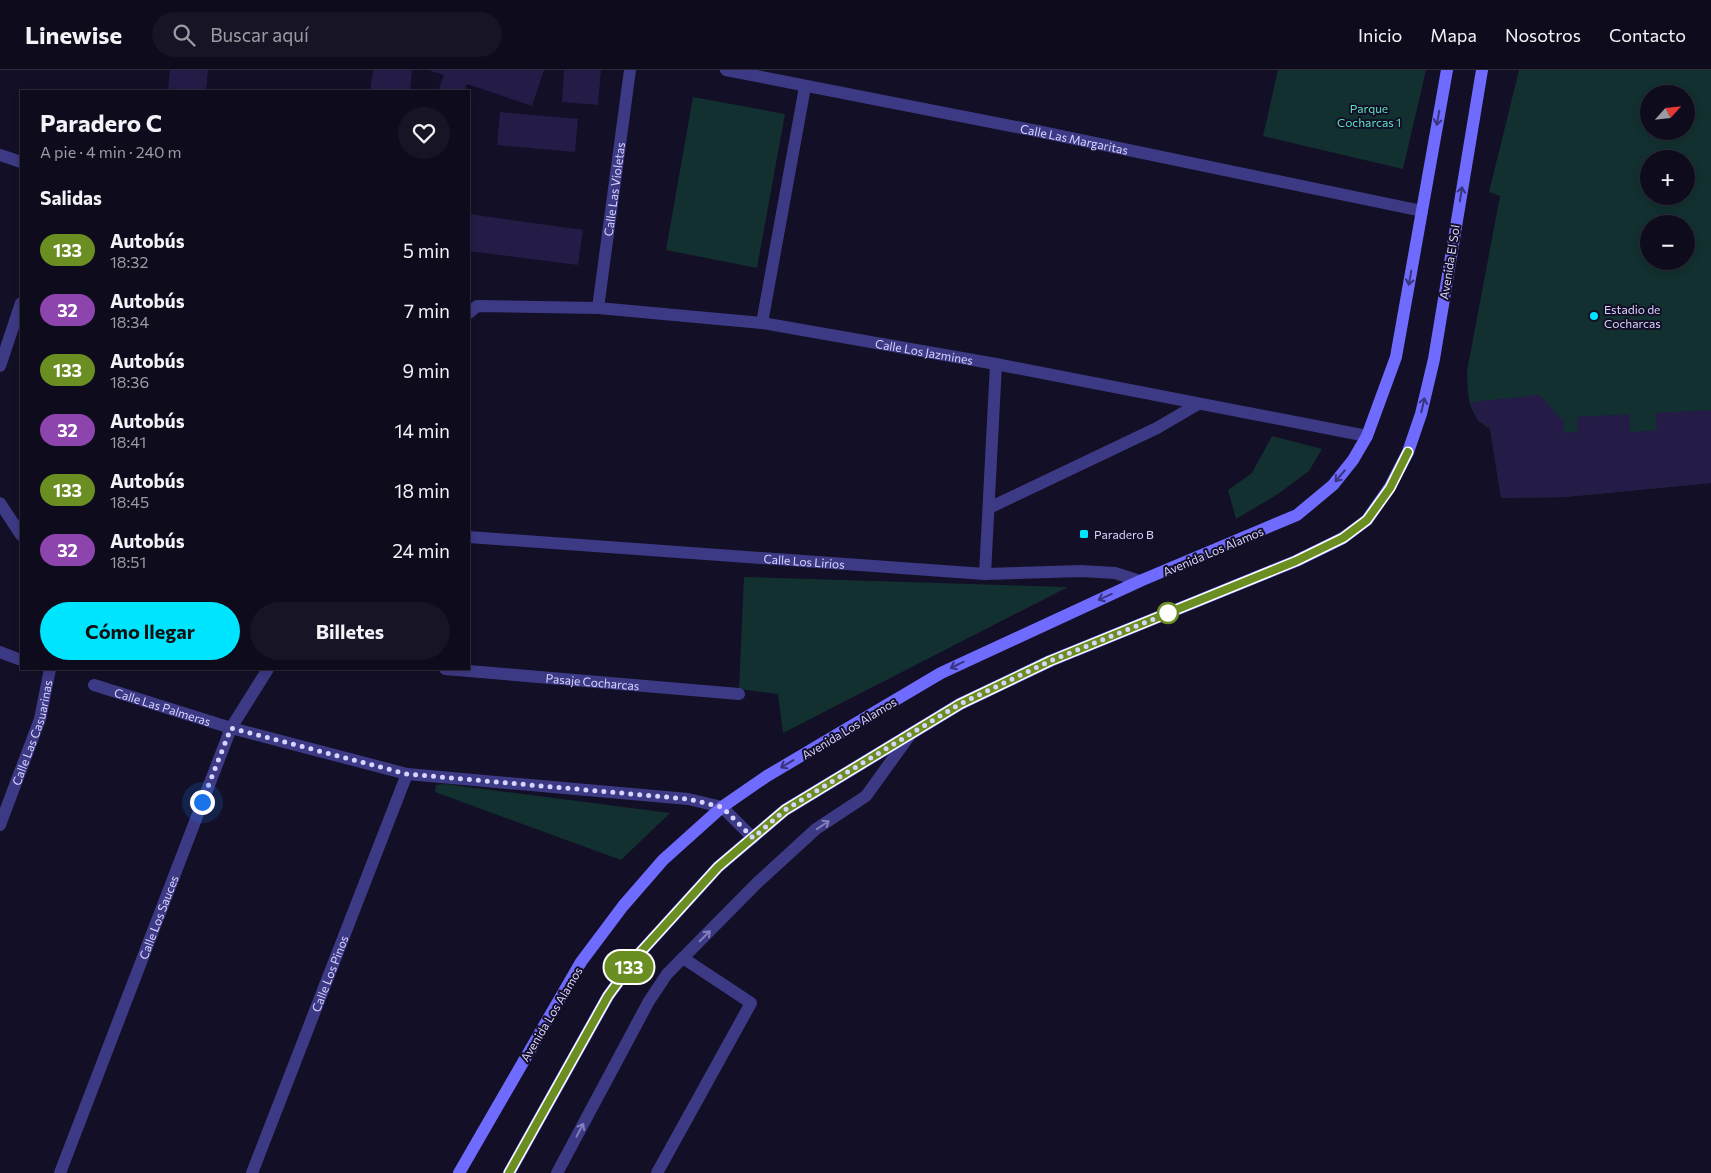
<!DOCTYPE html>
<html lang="es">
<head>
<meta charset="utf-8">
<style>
  body { margin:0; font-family:Commissioner,sans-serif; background:#171425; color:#f1f3f6; height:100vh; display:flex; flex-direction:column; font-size:19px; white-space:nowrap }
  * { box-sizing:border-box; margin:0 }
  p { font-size:16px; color:#9b9ba3 }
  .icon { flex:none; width:28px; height:28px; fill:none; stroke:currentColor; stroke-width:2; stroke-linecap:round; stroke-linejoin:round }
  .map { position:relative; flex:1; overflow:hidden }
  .drawer { position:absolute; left:20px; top:20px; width:450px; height:580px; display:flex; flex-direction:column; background:#0e0b1c; border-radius:0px; box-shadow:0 2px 8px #0003,0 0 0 1px #2e2b3b }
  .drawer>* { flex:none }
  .badge { padding:0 10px; border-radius:16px; font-size:18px; line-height:32px }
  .needle { width:32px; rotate:63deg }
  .fabs { position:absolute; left:1640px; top:15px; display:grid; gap:10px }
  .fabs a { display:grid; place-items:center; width:55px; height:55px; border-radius:50%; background:#0e0b1c; box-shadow:0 2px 8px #0003,0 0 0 1px #2e2b3b; font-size:25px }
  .you { position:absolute; width:25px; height:25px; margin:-12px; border:4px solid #fff; border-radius:50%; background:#1a73e8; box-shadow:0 0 0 8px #1a73e833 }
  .map>.badge { position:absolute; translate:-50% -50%; box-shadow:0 0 0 2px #fff }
  h2 { padding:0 20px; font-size:19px; line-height:45px }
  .round { display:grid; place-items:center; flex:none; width:52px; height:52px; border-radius:26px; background:#171425 }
  .headline { display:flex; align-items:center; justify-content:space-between; height:85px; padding:0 20px }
  h1 { font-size:24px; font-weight:700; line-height:38px }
  .action { display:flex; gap:10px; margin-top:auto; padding:10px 20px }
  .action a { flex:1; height:58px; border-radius:30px; background:#00e5ff; color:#111; font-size:20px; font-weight:700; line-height:58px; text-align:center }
  .action a+a { background:#171425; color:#f1f3f6 }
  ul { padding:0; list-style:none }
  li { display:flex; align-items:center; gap:15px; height:60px; padding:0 20px }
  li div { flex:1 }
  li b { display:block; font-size:19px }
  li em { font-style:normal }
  li .badge { min-width:55px; font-weight:700; text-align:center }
  header { display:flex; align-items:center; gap:30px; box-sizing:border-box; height:70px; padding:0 25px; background:#0e0b1c; border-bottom:1px solid #2e2b3b }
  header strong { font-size:24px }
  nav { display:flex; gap:28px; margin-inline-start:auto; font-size:18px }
  .search { width:350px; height:45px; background:#171425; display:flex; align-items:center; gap:12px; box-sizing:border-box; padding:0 18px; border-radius:28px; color:#9b9ba3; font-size:19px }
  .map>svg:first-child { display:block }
</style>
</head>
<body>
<header>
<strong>Linewise</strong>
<div class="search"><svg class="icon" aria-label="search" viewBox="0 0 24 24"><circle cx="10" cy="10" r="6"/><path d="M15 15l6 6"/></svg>Buscar aquí</div>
<nav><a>Inicio</a><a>Mapa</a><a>Nosotros</a><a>Contacto</a></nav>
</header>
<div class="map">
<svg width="1711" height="1103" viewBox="0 0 1711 1103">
  <rect width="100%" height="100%" fill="#130f26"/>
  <g fill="#12302f" fill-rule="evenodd">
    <polygon points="1278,0 1426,0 1403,99 1263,66"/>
    <path d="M1519 0H1711V413L1565 427 1501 428 1490 359C1467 345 1468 326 1467 301L1500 126 1489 122ZM1649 24H1686V61H1649ZM1649 89H1686V126H1649ZM1649 154H1686V191H1649Z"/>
    <polygon points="693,27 785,44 757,198 666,180"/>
    <polygon points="1272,366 1322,379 1309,401 1278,424 1236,449 1228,420 1252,403"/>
    <polygon points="744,507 1068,517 783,663 778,624 739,619"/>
    <polygon points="445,714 670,743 621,790 435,722 436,715"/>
  </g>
  <g fill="#241b47">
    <polygon points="170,0 208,0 206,21 168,21"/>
    <polygon points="373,0 412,0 410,21 370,21"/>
    <polygon points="428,0 544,0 532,36 467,14 464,21 438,21 444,5"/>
    <polygon points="564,0 601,0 598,35 562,32"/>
    <polygon points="500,42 578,49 575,82 497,75"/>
    <polygon points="469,144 583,160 578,195 469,181"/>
    <polygon points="1540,325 1560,348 1563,348 1564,363 1578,362 1577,347 1629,344 1630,362 1657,360 1655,343 1711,340 1711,413 1565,427 1501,428 1490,358 1478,351 1470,332"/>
  </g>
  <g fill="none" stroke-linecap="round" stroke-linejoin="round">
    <g stroke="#3d3a85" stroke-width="12">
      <path id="s1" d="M726 0 1037 61 1422 141"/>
      <polyline points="0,85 21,92"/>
      <path id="s2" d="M598 238 630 0"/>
      <path id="s3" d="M469 243 477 236 598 238 762 253 996 294 1367 366"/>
      <polyline points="762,253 805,17"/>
      <polyline points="0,296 21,233"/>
      <polyline points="0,433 21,465"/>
      <polyline points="989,438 1157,358 1198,334"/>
      <path id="s4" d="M469 467 985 504 1081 501 1115 503 1140 511"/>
      <polyline points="985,504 996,294"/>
      <polyline points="0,582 21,590"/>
      <path id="s5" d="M445 599 739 624"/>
      <path id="s6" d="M94 615 231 658 407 704 688 729 722 737 753 768"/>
      <path id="s7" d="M0 755 40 649 50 599"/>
      <path id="s8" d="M60 1103 231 658 268 599"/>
      <path id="s9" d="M252 1103 407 704"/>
      <polyline points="557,1103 649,931 667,904 758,812 816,759 866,726 910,665"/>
      <polyline points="657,1103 751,933 683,888"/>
    </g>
    <g stroke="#6f6bff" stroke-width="12">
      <polyline points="459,1103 581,892 623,836 663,790 722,737 767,706 941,603 1140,511 1297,445 1333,415 1353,390 1367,366 1396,287 1447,0"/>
      <polyline points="509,1103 608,926 638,885 718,797 785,740 960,634 1050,591 1296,491 1343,468 1367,450 1390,417 1408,382 1421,344 1434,289 1482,0"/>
    </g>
  </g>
  <defs><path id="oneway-shaft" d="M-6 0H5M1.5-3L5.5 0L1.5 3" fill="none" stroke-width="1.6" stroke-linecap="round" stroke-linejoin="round" transform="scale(1.25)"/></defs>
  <g stroke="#38347d">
    <use href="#oneway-shaft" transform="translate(1438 48) rotate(100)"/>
    <use href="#oneway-shaft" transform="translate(1461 124) rotate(-81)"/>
    <use href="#oneway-shaft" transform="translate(1410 208) rotate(100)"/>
    <use href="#oneway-shaft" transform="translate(1423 335) rotate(-77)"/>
    <use href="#oneway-shaft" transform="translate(1340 406) rotate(130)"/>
    <use href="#oneway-shaft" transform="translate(1105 527) rotate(156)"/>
    <use href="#oneway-shaft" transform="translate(957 595) rotate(154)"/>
    <use href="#oneway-shaft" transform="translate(787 694) rotate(149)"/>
  </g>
  <g stroke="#837fbc">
    <use href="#oneway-shaft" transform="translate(823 755) rotate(-34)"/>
    <use href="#oneway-shaft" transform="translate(705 866) rotate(-45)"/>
    <use href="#oneway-shaft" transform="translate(580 1060) rotate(-62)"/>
  </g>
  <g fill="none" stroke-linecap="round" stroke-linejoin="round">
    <g stroke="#fff" stroke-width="11">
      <polyline id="line" points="509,1103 608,926 638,885 718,797 785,740 960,634 1050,591 1296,491 1343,468 1367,450 1390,418 1408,382"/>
    </g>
    <use href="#line" stroke="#6b8e23" stroke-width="8"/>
    <polyline stroke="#d9d4ff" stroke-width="5" stroke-dasharray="0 9" points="202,732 231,658 407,704 688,729 722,737 753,768 785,740 960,634 1050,591 1176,540 1168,543"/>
  </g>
  <g fill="#00e5ff" stroke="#130f26" stroke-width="2">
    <circle cx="1594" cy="246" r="5"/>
    <rect x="1079" y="459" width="10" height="10" rx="2.5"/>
  </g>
  <circle fill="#fff" stroke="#6b8e23" stroke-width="2.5" cx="1168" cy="543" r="10"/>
  <g text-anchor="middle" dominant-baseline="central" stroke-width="4" stroke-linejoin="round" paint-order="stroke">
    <g font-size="12" fill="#5fe0c0" stroke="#130f26">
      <text x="1369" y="38">Parque<tspan x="1369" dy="14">Cocharcas 1</tspan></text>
    </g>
    <g font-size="12" fill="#d9d4ff" stroke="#130f26">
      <text stroke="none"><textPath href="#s1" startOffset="355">Calle Las Margaritas</textPath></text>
      <text stroke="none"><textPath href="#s2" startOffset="120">Calle Las Violetas</textPath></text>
      <text transform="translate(1449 192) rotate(-81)">Avenida El Sol</text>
      <text stroke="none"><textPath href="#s3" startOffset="461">Calle Los Jazmines</textPath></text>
      <text transform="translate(1213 481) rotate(-23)">Avenida Los Alamos</text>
      <text stroke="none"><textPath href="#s4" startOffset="336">Calle Los Lirios</textPath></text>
      <text stroke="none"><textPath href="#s5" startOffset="148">Pasaje Cocharcas</textPath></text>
      <text stroke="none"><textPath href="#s6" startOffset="72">Calle Las Palmeras</textPath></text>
      <text transform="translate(849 658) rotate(-31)">Avenida Los Alamos</text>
      <text stroke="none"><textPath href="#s7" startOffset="98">Calle Las Casuarinas</textPath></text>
      <text stroke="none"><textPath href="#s8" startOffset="274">Calle Los Sauces</textPath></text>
      <text stroke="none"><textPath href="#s9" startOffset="214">Calle Los Pinos</textPath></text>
      <text transform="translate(551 944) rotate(-59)">Avenida Los Alamos</text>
    </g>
    <g font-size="12" fill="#d9d4ff" stroke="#130f26" text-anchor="start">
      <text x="1604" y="239">Estadio de<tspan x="1604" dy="14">Cocharcas</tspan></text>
      <text x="1094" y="464">Paradero B</text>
    </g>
  </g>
</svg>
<div class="fabs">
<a><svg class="needle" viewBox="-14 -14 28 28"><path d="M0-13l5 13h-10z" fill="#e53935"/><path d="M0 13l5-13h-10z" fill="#9b9ba3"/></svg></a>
<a>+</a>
<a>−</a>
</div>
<div class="you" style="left:202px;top:732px"></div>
<b class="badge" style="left:629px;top:897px;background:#6b8e23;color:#fff">133</b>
<section class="drawer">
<div class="headline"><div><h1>Paradero C</h1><p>A pie · 4 min · 240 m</p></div><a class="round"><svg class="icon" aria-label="heart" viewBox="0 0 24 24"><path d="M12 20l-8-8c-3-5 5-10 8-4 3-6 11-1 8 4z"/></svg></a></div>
<h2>Salidas</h2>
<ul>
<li><span class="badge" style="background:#6b8e23;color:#fff">133</span><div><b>Autobús</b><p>18:32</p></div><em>5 min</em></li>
<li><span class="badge" style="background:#8e44ad;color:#fff">32</span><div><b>Autobús</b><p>18:34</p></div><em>7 min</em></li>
<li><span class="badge" style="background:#6b8e23;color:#fff">133</span><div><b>Autobús</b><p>18:36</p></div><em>9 min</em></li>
<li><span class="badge" style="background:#8e44ad;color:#fff">32</span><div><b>Autobús</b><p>18:41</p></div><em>14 min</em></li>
<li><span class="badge" style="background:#6b8e23;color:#fff">133</span><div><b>Autobús</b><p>18:45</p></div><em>18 min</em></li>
<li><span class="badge" style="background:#8e44ad;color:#fff">32</span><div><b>Autobús</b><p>18:51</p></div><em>24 min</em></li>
</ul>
<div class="action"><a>Cómo llegar</a><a>Billetes</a></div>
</section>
</div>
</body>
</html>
